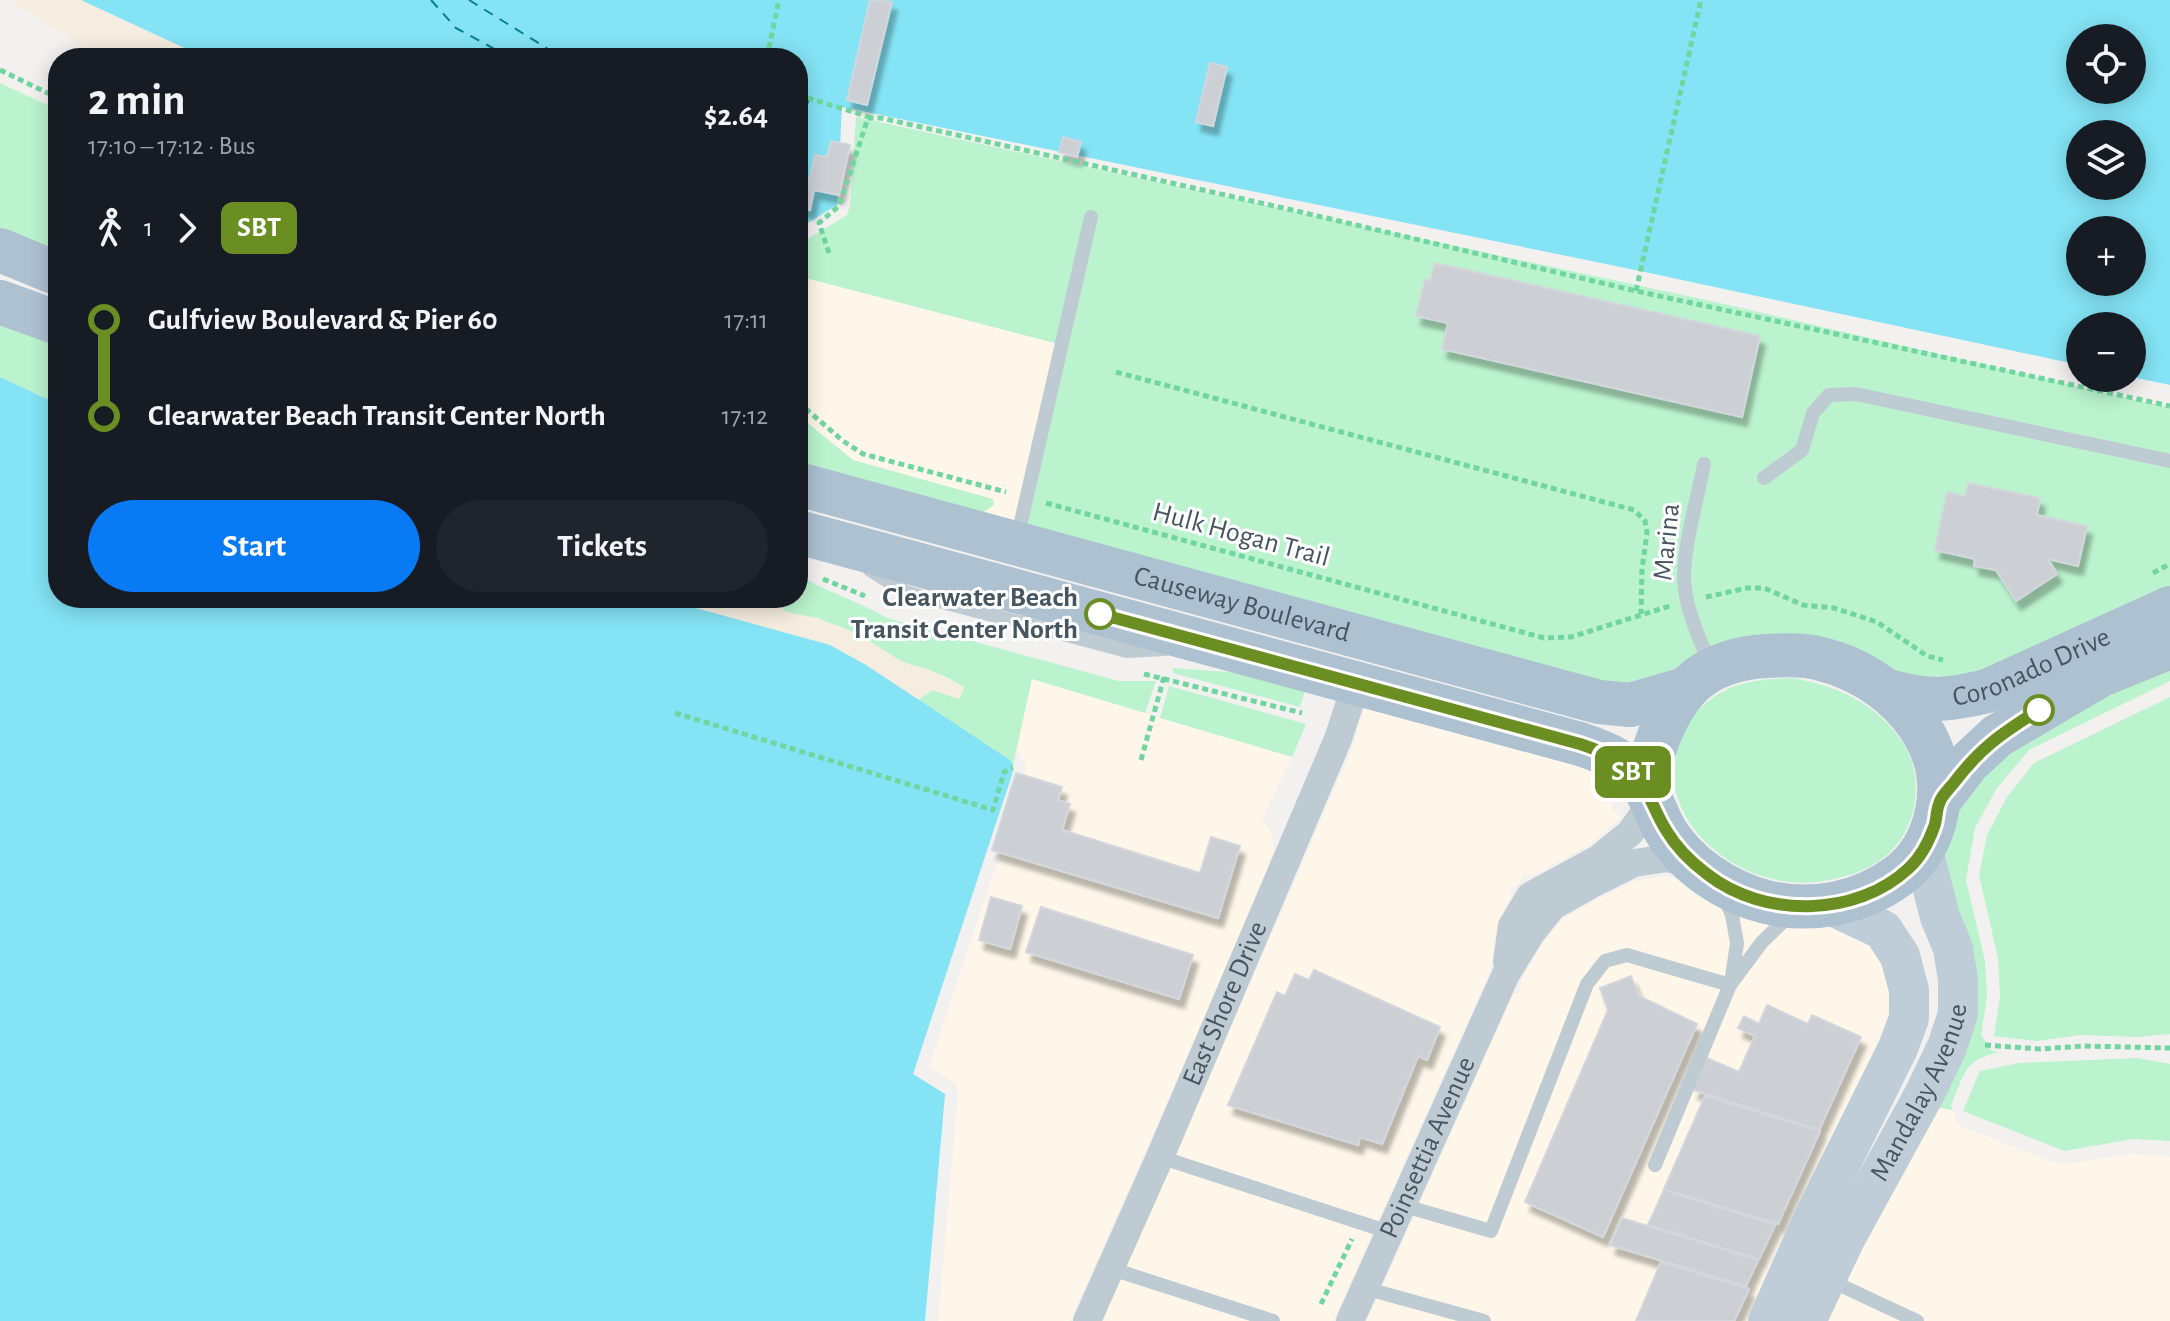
<!DOCTYPE html>
<html lang="en">
<head>
<meta charset="utf-8">
<style>
  body { margin:0; font-family:"Alegreya Sans",sans-serif; background:#20242c; color:#f1f3f6; height:100vh; display:flex; flex-direction:column; font-size:30px; white-space:nowrap }
  * { box-sizing:border-box; margin:0 }
  p { font-size:26px; color:#9ea1a6 }
  .icon { flex:none; width:44px; height:44px; fill:none; stroke:currentColor; stroke-width:2; stroke-linecap:round; stroke-linejoin:round }
  .map { position:relative; flex:1; overflow:hidden }
  .drawer { position:absolute; left:48px; top:48px; width:760px; height:560px; display:flex; flex-direction:column; background:#171b24; border-radius:32px; box-shadow:0 4px 20px #0003 }
  .drawer>* { flex:none }
  .badge { padding:0 16px; border-radius:12px; font-size:28px; line-height:52px }
  .fabs { position:absolute; left:2066px; top:24px; display:grid; gap:16px }
  .fabs a { display:grid; place-items:center; width:80px; height:80px; border-radius:50%; background:#171b24; box-shadow:0 4px 20px #0003; font-size:40px }
  .map>.badge { position:absolute; translate:-50% -50%; box-shadow:0 0 0 4px #fff }
  .legs { display:flex; align-items:center; gap:12px; height:88px; padding:0 40px; font-size:26px }
  .legs p { margin-inline-start:auto }
  .head { display:flex; align-items:center; justify-content:space-between; height:136px; padding:0 40px }
  h1 { font-size:44px; font-weight:600; line-height:60px }
  .button { display:flex; gap:16px; margin-top:auto; padding:16px 40px }
  .button a { flex:1; height:92px; border-radius:48px; background:#087bf4; color:#fff; font-size:32px; font-weight:600; line-height:92px; text-align:center }
  .button a+a { background:#20242c; color:#f1f3f6 }
  ul { padding:0 40px; list-style:none }
  li { display:flex; align-items:center; gap:28px; height:96px; font-size:30px }
  li i { display:grid; place-items:center; width:12px; height:100%; margin:0 10px; background:currentColor }
  li i::after { content:''; width:20px; height:20px; margin:-10px; border:6px solid; border-radius:50%; background:#171b24 }
  li p { margin-inline-start:auto }
  li:first-child i { background:linear-gradient(#0000 50%,currentColor 0) }
  li:last-child i { background:linear-gradient(currentColor 50%,#0000 0) }
  .map>svg:first-child { display:block }
</style>
</head>
<body>
<div class="map">
<svg width="2170" height="1321" viewBox="0 0 2170 1321">
  <defs>
    <filter id="shadow"><feDropShadow dx="5" dy="9" stdDeviation="2" flood-color="#0004"/></filter>
  </defs>
  <rect width="100%" height="100%" fill="#f3f0f0"/>
  <g fill="#fef7e9">
    <polygon points="798,276 1063,345 1020,527 798,466"/>
    <polygon points="1032,679 1292,757 1262,819 1271,832 1274,850 1257,900 1070,1321 938,1321 958,1095 956,1084 929,1067 1025,779 1026,765 1017,748"/>
    <polygon points="1366,705 1608,774 1612,809 1621,817 1591,844 1531,876 1525,873 1519,883 1509,889 1511,896 1497,925 1491,969 1333,1321 1101,1321 1283,909 1353,746"/>
    <polygon points="1666,876 1828,923 1873,944 1886,965 1893,1015 1750,1321 1367,1321 1514,993 1519,993 1521,980 1544,942 1562,920 1598,899 1638,880"/>
    <polygon points="1935,1107 1953,1110 1958,1125 2059,1165 2133,1154 2170,1157 2170,1321 1823,1321"/>
  </g>
  <g fill="#bbf3ce">
    <polygon points="0,83 58,110 58,259 0,234"/>
    <polygon points="856,117 1729,305 2170,408 2170,588 1954,682 1897,675 1677,674 1629,688 1020,527 1062,345 798,276 798,245 847,215 850,205"/>
    <polygon points="0,323 58,344 58,404 0,377"/>
    <polygon points="798,415 853,460 993,499 994,505 982,513 798,466"/>
    <path d="M798 575C827 592 858 601 887 618L1119 681H1156L1145 713 1032 679 1013 765 1010 760 917 700 933 690 959 699 964 688C947 674 926 670 906 663 891 658 877 645 863 637 838 624 812 617 785 612L775 598H798Z"/>
    <path d="M2170 665V681L2029 750 1997 788 1975 828 1966 880 1985 961 1987 997 1981 1035 1992 1051 2000 1052C1963 1060 1965 1073 1951 1106L1953 1110 1935 1107 1961 1055 1940 853 1952 818 1979 775 2050 722Z"/>
    <polygon points="1173,668 1254,674 1305,690 1300,707 1173,673"/>
    <path d="M1791 678C1835 684 1878 704 1903 743 1925 777 1918 827 1888 854 1868 872 1840 879 1815 882 1737 891 1642 813 1684 732 1693 713 1707 699 1726 690 1746 680 1769 679 1791 678Z"/>
    <polygon points="1169,686 1306,724 1292,757 1160,718"/>
    <polygon points="2170,697 2170,1034 2137,1037 2081,1035 2037,1041 1994,1036 2000,997 1998,958 1979,875 1987,835 2007,797 2034,763"/>
    <polygon points="2138,1058 2170,1064 2170,1141 2133,1139 2064,1151 1963,1111 1980,1071 2019,1063"/>
  </g>
  <g fill="#f5ede0">
    <polygon points="9,0 81,0 206,58 108,58 85,48"/>
    <polygon points="659,598 775,598 785,612 818,618 861,636 904,663 928,669 964,687 959,699 933,690 917,700 866,665 830,645"/>
  </g>
  <g fill="#84e3f4" fill-rule="evenodd">
    <path d="M81 0H2170V385L2132 377V326H2080V365L1640 271 842 107 837 205 798 229V58H206ZM2080 38H2132V90H2080ZM2080 134H2132V186H2080ZM2080 230H2132V282H2080Z"/>
    <polygon points="0,377 58,404 58,598 659,598 830,645 866,665 1010,760 1013,765 1012,775 913,1074 945,1094 925,1321 0,1321"/>
  </g>
  <g fill="none" stroke-linecap="round" stroke-linejoin="round">
    <g stroke="#037f97" stroke-width="2" stroke-dasharray="10 8" stroke-linecap="butt">
      <polyline points="431,0 456,28 511,58"/>
      <polyline points="469,0 548,49 584,58"/>
      <polyline points="798,103 808,98"/>
      <polyline points="798,123 802,121 809,98"/>
    </g>
  </g>
  <g fill="#ccd0d5" stroke="#d3d6dc" stroke-width="2" filter="url(#shadow)">
    <polygon points="870,0 892,2 867,105 847,100"/>
    <polygon points="1210,63 1227,67 1213,126 1196,122"/>
    <polygon points="1063,137 1081,142 1077,157 1059,152"/>
    <polygon points="831,141 850,145 839,195 814,190 810,210 798,208 798,177 810,179 815,155 827,157"/>
    <polygon points="1435,263 1760,336 1742,417 1442,349 1448,323 1416,316 1425,279 1430,281"/>
    <polygon points="1968,483 2040,498 2037,515 2087,526 2078,566 2048,559 2057,574 2016,601 1996,570 1974,566 1975,559 1935,550 1947,492 1965,496"/>
    <polygon points="1016,773 1062,787 1058,800 1070,804 1062,830 1200,873 1211,837 1240,846 1218,918 992,850"/>
    <polygon points="991,897 1022,906 1010,949 979,940"/>
    <polygon points="1041,907 1193,955 1179,999 1026,952"/>
    <polygon points="1314,970 1440,1027 1427,1060 1418,1056 1382,1144 1360,1137 1358,1145 1228,1105 1277,992 1285,996 1295,974 1309,980"/>
    <polygon points="1631,976 1639,996 1697,1024 1603,1237 1525,1202 1608,1010 1600,988"/>
    <polygon points="1767,1005 1808,1024 1812,1015 1861,1037 1819,1130 1693,1090 1707,1058 1739,1072 1755,1036 1738,1028 1744,1016 1759,1024"/>
    <polygon points="1705,1096 1820,1131 1778,1224 1664,1189"/>
    <polygon points="1664,1190 1775,1225 1759,1259 1648,1225"/>
    <polygon points="1622,1218 1758,1260 1746,1286 1610,1245"/>
    <polygon points="1661,1262 1749,1289 1734,1321 1636,1321"/>
  </g>
  <g fill="none" stroke-linecap="round" stroke-linejoin="round">
    <g stroke="#70d59e" stroke-width="5" stroke-dasharray="6 4" stroke-linecap="butt">
      <polyline points="767,58 779,0"/>
      <polyline points="0,70 58,98"/>
      <polyline points="798,95 873,118"/>
      <polyline points="829,253 819,223 839,206 868,118 881,118 1288,209 1636,291 2170,406"/>
      <polyline points="1636,291 1701,0"/>
      <polyline points="798,357 803,361 798,379"/>
      <polyline points="1116,372 1634,510 1645,521 1647,533 1642,569 1641,614"/>
      <polyline points="798,402 843,441 863,454 1006,492"/>
      <polyline points="1046,503 1544,638 1571,637 1670,606"/>
      <polyline points="2153,573 2170,564"/>
      <polyline points="823,579 865,596"/>
      <polyline points="1706,597 1747,588 1764,588 1803,605 1834,608 1877,622 1927,656 1943,660"/>
      <polyline points="1144,674 1302,713"/>
      <polyline points="675,713 993,810 1004,772 1013,768"/>
      <polyline points="1141,760 1164,677"/>
      <polyline points="1985,1045 2040,1049 2084,1046 2170,1048"/>
      <polyline points="1321,1304 1352,1239"/>
    </g>
    <g stroke="#bfcbd3" stroke-width="14">
      <path d="M1704 464C1697 501 1685 539 1684 576 1684 606 1699 638 1711 666"/>
      <polyline points="1764,478 1802,450 1813,413 1829,395 1856,394 2170,461"/>
      <polyline points="1017,539 1091,217"/>
      <polyline points="869,569 905,592 1127,651 1165,649"/>
      <polyline points="1725,898 1732,915 1737,943 1731,983"/>
      <polyline points="1160,1157 1389,1232"/>
      <polyline points="1655,1165 1730,985 1762,942 1791,914"/>
      <polyline points="1401,1205 1491,1231 1587,984 1605,961 1627,955 1730,985"/>
      <polyline points="1112,1269 1273,1321"/>
      <polyline points="1827,1279 1917,1321"/>
      <polyline points="1364,1288 1484,1321"/>
    </g>
    <g stroke="#bfcbd3" stroke-width="28">
      <polyline points="1507,962 1512,926 1530,896 1598,859 1630,833 1652,802"/>
      <path id="s1" d="M1087 1321 1160 1157 1338 739 1356 684"/>
      <path id="s2" d="M1350 1321 1506 974 1532 932 1553 906 1592 884 1634 863 1668 858 1696 866"/>
    </g>
    <g stroke="#bfcdd8" stroke-width="40">
      <polyline points="1768,1321 1814,1217 1898,1048 1909,1018 1909,990 1900,956 1883,930 1830,905"/>
      <path id="s3" d="M1806 1321 1845 1239 1925 1093 1947 1047 1958 1014V980L1953 948 1940 917 1923 850"/>
    </g>
    <g stroke="#adc1d1" stroke-width="44">
      <polyline points="0,250 58,274"/>
      <polyline points="0,302 58,323"/>
      <path id="s4" d="M798 484 1599 702 1630 705 1686 689"/>
      <path d="M798 532 1580 744C1601 751 1622 759 1637 777 1650 792 1655 812 1665 830 1686 865 1726 892 1766 902 1812 913 1860 904 1898 876 1920 860 1932 837 1937 811 1952 738 1888 675 1821 659 1804 654 1784 655 1767 656 1738 657 1705 667 1686 690 1662 718 1651 753 1645 789"/>
      <path id="s5" d="M1888 691C1931 702 1944 701 1987 691L2170 608"/>
      <polyline points="1939,801 1968,763 1997,736 2099,676 2170,647"/>
    </g>
  </g>
  <g fill="none" stroke-linecap="round" stroke-linejoin="round">
    <g stroke="#fff" stroke-width="18">
      <path id="line-1" d="M1100 614 1580 744C1601 751 1622 759 1637 777 1650 793 1655 813 1666 830 1676 847 1691 862 1707 874 1763 918 1856 918 1909 868 1920 858 1929 841 1934 827 1937 820 1936 811 1939 804 1941 796 1948 790 1953 784 1980 748 2002 733 2039 710"/>
    </g>
    <use href="#line-1" stroke="#6b8e23" stroke-width="12"/>
  </g>
  <g fill="#fff" stroke="#6b8e23" stroke-width="4">
    <circle cx="1100" cy="614" r="14"/>
    <circle cx="2039" cy="710" r="14"/>
  </g>
  <g text-anchor="middle" dominant-baseline="central" stroke-width="6" stroke-linejoin="round" paint-order="stroke">
    <g font-size="28" fill="#46555f" stroke="#fff">
      <text transform="translate(1241 535) rotate(15)">Hulk Hogan Trail</text>
      <text transform="translate(1667 542) rotate(-84)">Marina</text>
      <text stroke="none"><textPath href="#s4" startOffset="460">Causeway Boulevard</textPath></text>
      <text stroke="none"><textPath href="#s5" startOffset="150">Coronado Drive</textPath></text>
      <text stroke="none"><textPath href="#s1" startOffset="346">East Shore Drive</textPath></text>
      <text stroke="none"><textPath href="#s3" startOffset="256">Mandalay Avenue</textPath></text>
      <text stroke="none"><textPath href="#s2" startOffset="190">Poinsettia Avenue</textPath></text>
    </g>
    <g font-size="28" font-weight="bold" fill="#46555f" stroke="#fff" text-anchor="end">
      <text x="1078" y="598">Clearwater Beach<tspan x="1078" dy="32">Transit Center North</tspan></text>
    </g>
  </g>
</svg>
<div class="fabs">
<a><svg class="icon" aria-label="locate" viewBox="0 0 24 24"><circle cx="12" cy="12" r="6"/><path d="M12 2v4M12 18v4M2 12h4M18 12h4"/></svg></a>
<a><svg class="icon" aria-label="layers" viewBox="0 0 24 24"><path d="M12 4l9 5-9 5-9-5zM3 14l9 5 9-5"/></svg></a>
<a>+</a>
<a>−</a>
</div>
<b class="badge" style="left:1633px;top:772px;background:#6b8e23;color:#fff">SBT</b>
<section class="drawer">
<div class="head"><div><h1>2 min</h1><p>17:10 – 17:12 · Bus</p></div><b>$2.64</b></div>
<div class="legs"><svg class="icon" aria-label="walk" viewBox="0 0 24 24"><circle cx="13" cy="4" r="2"/><path d="M13 8l-2 6 4 7M11 14l-3 7M7 12l3-4h3l4 4"/></svg>1<svg class="icon" aria-label="forward" viewBox="0 0 24 24"><path d="M9 5l7 7-7 7"/></svg><b class="badge" style="background:#6b8e23;color:#fff">SBT</b></div>
<ul>
<li><i style="color:#6b8e23"></i><b>Gulfview Boulevard &amp; Pier 60</b><p>17:11</p></li>
<li><i style="color:#6b8e23"></i><b>Clearwater Beach Transit Center North</b><p>17:12</p></li>
</ul>
<div class="button"><a>Start</a><a>Tickets</a></div>
</section>
</div>
</body>
</html>
